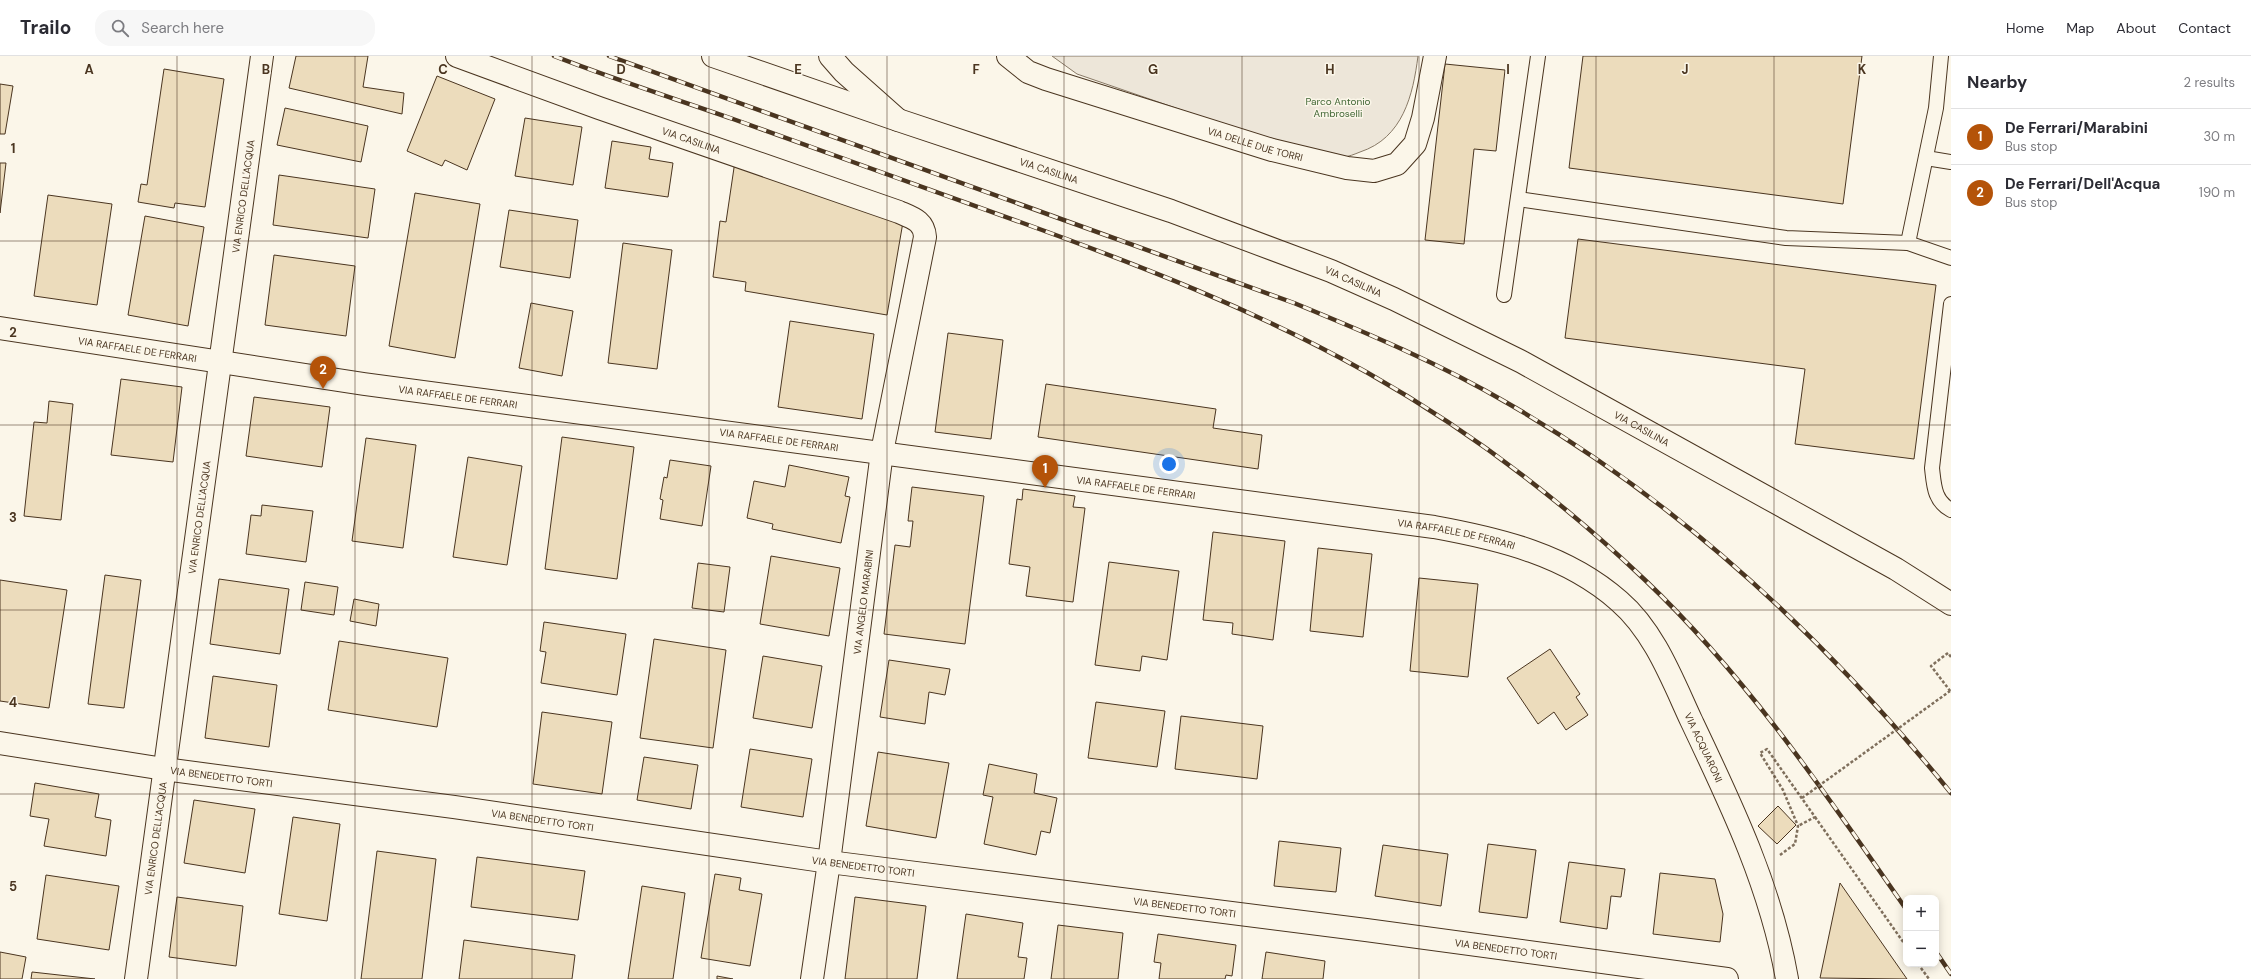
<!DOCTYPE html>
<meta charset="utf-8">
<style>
body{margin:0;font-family:"DM Sans",sans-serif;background:#f7f7f7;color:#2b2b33}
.controls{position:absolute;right:12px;bottom:12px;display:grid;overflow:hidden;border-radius:8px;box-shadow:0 2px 10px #0003}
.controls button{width:36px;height:36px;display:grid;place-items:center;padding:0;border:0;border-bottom:1px solid #e1e1e2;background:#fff;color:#2b2b33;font:20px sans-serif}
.you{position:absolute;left:1169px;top:408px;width:14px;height:14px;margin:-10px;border:3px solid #fff;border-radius:50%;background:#1a73e8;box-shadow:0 0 0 6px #1a73e833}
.badge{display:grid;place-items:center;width:26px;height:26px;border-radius:50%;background:#b45309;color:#fff;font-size:13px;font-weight:700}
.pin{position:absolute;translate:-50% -33px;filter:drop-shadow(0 1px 2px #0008)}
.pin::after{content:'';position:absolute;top:21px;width:14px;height:12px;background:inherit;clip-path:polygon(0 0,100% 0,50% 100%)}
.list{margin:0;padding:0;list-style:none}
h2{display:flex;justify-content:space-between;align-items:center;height:52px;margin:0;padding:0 16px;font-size:17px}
h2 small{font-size:13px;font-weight:400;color:#7c7c81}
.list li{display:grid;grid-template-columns:26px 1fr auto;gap:12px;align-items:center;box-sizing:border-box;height:56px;padding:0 16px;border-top:1px solid #e1e1e2}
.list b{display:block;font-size:15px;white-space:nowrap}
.list p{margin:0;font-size:13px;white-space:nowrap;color:#7c7c81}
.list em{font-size:13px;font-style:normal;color:#7c7c81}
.icon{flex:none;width:22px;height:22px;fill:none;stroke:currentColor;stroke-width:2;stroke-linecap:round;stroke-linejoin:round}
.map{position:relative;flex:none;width:1951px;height:923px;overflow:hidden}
header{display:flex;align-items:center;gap:24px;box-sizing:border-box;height:56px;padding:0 20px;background:#fff;border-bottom:1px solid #e1e1e2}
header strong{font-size:19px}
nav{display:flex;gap:22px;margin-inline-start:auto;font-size:14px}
.search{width:280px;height:36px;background:#f7f7f7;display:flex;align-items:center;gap:10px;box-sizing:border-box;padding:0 14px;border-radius:16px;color:#7c7c81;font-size:15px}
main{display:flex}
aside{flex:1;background:#fff}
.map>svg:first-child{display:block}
</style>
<header>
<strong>Trailo</strong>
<div class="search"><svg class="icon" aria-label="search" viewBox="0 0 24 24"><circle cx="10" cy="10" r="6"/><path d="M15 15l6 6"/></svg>Search here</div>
<nav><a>Home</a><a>Map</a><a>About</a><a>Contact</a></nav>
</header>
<main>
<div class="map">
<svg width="1951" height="923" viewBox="0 0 1951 923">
<rect width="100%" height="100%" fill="#fbf6e9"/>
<path fill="#ede6d9" stroke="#887966" d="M1052,0h366c-5,39 -15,82 -58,96 -5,2 -12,5 -17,5 -10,1 -21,-2 -31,-2l-235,-81z"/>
<g fill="#ecdcbc" stroke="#4a3520">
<path d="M296,0h72l-5,31 41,6 -2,21 -113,-26z"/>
<path d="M1583,0h279l-19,148 -274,-36z"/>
<path d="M1445,8l60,6 -9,81 -22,-2 -10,95 -39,-4z"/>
<path d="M164,13l60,10 -19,128 -30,-4 -1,5 -36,-6 3,-18 6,1z"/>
<path d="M437,20l58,23 -28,71 -22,-10 -3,6 -35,-15z"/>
<path d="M0,28l13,2 -8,48h-5z"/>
<path d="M285,52l83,18 -7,36 -84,-17z"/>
<path d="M525,62l57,9 -9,58 -58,-9z"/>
<path d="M612,85l39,6 -2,12 24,4 -5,34 -63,-9z"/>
<path d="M735,105l168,61 -16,93 -142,-24 1,-9 -33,-5 7,-56 6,1z"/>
<path d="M0,107h6l-6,50z"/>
<path d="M279,119l96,14 -7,49 -95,-13z"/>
<path d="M415,137l65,11 -25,154 -66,-12z"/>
<path d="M48,139l64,9 -15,101 -63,-9z"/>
<path d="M509,154l69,10 -8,58 -70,-11z"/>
<path d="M145,160l59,11 -16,99 -60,-11z"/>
<path d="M1578,183l358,46 -22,174 -119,-15 10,-75 -240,-31z"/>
<path d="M623,187l49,7 -15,119 -49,-6z"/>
<path d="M274,199l81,11 -9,70 -81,-11z"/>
<path d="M531,247l42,8 -11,65 -43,-8z"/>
<path d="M790,265l84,13 -12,85 -84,-12z"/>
<path d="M948,277l55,7 -12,99 -56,-7z"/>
<path d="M121,323l61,8 -9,75 -62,-7z"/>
<path d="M1046,328l170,25 -3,19 49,7 -4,34 -220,-32z"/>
<path d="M254,341l76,10 -8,60 -76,-11z"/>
<path d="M49,345l24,3 -12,116 -37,-4 10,-94 13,1z"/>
<path d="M562,381l72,10 -17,132 -72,-10z"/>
<path d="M366,382l50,7 -13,103 -51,-7z"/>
<path d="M468,401l54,9 -15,99 -54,-8z"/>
<path d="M670,404l41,6 -9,60 -42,-7 3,-19 -3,-1 4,-22 3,1z"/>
<path d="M789,409l60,12 -4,19 5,1 -9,46 -69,-14 1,-5 -26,-6 7,-37 31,6z"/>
<path d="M912,431l72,9 -19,148 -81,-10 11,-89 15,2 3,-26h-5z"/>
<path d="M1023,433l52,7 -2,11 12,1 -12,94 -47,-6 4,-29 -21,-3 8,-65 5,1z"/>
<path d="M262,449l51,6 -7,51 -60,-8 5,-39 10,1z"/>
<path d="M1213,476l72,9 -12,99 -41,-6 1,-11 -30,-3z"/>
<path d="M1318,492l54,6 -9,83 -53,-6z"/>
<path d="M771,500l69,12 -11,68 -69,-12z"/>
<path d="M1109,506l70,9 -12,89 -25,-4 -2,15 -45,-6z"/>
<path d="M698,507l32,4 -6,45 -32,-4z"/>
<path d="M105,519l36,5 -17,128 -36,-4z"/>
<path d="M1419,522l59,6 -10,93 -58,-6z"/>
<path d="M219,523l70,10 -9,65 -70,-10z"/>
<path d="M0,524l67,10 -18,118 -49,-7z"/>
<path d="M305,526l33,5 -4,28 -33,-5z"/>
<path d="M354,543l25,5 -3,22 -26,-5z"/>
<path d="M544,566l82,12 -9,61 -76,-12 5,-31 -6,-1z"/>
<path d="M654,583l72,11 -13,98 -73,-10z"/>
<path d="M339,585l109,17 -11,69 -109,-17z"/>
<path d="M1550,593l30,45 -4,3 12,18 -22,15 -12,-18 -16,12 -31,-46z"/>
<path d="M763,600l59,10 -10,62 -59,-10z"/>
<path d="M889,604l61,9 -5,26 -16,-3 -4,32 -45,-7z"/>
<path d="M213,620l64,9 -8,62 -64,-9z"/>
<path d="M1096,646l69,9 -8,56 -69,-9z"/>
<path d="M542,656l70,10 -10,72 -69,-10z"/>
<path d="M1181,660l82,10 -6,53 -82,-10z"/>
<path d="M750,693l62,10 -9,58 -62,-10z"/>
<path d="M878,696l71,11 -13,75 -70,-12z"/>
<path d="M644,701l54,8 -7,44 -54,-9z"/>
<path d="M989,708l48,10 -3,19 23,5 -7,35 -9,-2 -5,24 -52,-11 9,-47 -10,-2z"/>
<path d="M35,727l64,11 -4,23 16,3 -5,36 -62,-10 5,-27 -19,-3z"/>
<path d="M194,744l61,9 -10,64 -61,-10z"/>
<path d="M1778,750l18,19 -19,19 -19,-18z"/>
<path d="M293,761l47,7 -13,97 -48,-7z"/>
<path d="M1279,785l62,7 -5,44 -62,-6z"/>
<path d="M1488,788l48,6 -9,68 -48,-6z"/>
<path d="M1383,789l65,9 -7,52 -66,-10z"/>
<path d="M377,795l59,8 -14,120h-61z"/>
<path d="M477,801l108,14 -7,49 -107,-13z"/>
<path d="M1569,806l56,7 -4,28 -10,-1 -4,33 -47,-7z"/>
<path d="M1660,817l55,6 8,35 -3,28 -67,-8z"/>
<path d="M715,818l26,4 -2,12 23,4 -12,72 -49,-8z"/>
<path d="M46,819l73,11 -10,64 -72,-11z"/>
<path d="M1840,827l67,96 -87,-1z"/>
<path d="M642,830l43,7 -12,86h-45z"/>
<path d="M177,841l66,9 -7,60 -67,-9z"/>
<path d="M855,841l71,9 -9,73h-72z"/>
<path d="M966,858l57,9 -5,34 9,1 -3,21h-67z"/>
<path d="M1058,869l65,8 -5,46h-67z"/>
<path d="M1158,878l78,11 -4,31 -6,-1 -1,4h-66l2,-16 -7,-1z"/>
<path d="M464,884l111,15 -3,24h-113z"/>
<path d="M0,896l26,5 -4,22h-22z"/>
<path d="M1266,896l59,9 -2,18h-61z"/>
<path d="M32,916l63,7h-64z"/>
<path d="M717,920l16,3h-16z"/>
</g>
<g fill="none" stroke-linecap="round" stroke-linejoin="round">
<defs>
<g id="lane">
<path d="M1926,102l25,4"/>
<path d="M1518,143l268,39 122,5 43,15"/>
<path d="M1908,187l28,-135 5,-52"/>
<path d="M1504,239l34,-239"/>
<path d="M1951,248l-19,164c2,17 2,33 19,42"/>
</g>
<g id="street">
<path id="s1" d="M457,0l142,52 300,104c14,6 25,9 26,25l-43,215 -53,410 -17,117"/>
<path d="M830,0l14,16 54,48"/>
<path id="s2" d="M1008,0l20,16 18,7 226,71 75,18 27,3 23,-7 18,-20 8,-26 12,-62"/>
<path id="s3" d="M0,272l364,56 1070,143c66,12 133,28 185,74 35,30 53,78 72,119 40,84 80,167 96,259"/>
<path id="s4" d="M0,687l164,26 290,38 375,55 537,68 361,49"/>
<path id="s5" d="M136,923l126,-923"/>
</g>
<g id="primary">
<path id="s6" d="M713,0l185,64 273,91 160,60 63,28 128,63 374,207 55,35"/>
</g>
</defs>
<use href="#lane" stroke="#4a3520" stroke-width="16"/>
<use href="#street" stroke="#4a3520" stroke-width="24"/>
<use href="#primary" stroke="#4a3520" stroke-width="24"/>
<g stroke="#7f6f5c" stroke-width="2.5" stroke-dasharray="3 2" stroke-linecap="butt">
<path d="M1951,601l-3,-4 -17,13 20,26"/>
<path d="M1815,761l91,129"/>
<path d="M1780,799l15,-11 3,-18 -15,-36 -23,-37 7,-4 48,68 -17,9"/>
<path d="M1918,908l11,15"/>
</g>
<use href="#lane" stroke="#fbf6e9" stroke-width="14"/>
<use href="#street" stroke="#fbf6e9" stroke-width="22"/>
<use href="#primary" stroke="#fbf6e9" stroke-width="22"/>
<defs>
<g id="rail">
<path d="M554,0c59,23 119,42 179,63 96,34 191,69 287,103 119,43 238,89 348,151 101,57 193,127 277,207 102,97 181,214 261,329"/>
<path d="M609,0l685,247c73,30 147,61 215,101 172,99 317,235 442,389"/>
<path d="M1936,896l15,22"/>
</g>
</defs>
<use href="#rail" stroke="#4a3520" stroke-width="4.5"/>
<use href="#rail" stroke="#fbf6e9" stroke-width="3" stroke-dasharray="9" stroke-linecap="butt"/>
<path stroke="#7f6f5c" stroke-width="2.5" stroke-dasharray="3 2" stroke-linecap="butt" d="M1802,742l148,-107"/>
</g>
<path fill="none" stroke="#4a3520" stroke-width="1" stroke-opacity="0.55" d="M177,0v923M355,0v923M532,0v923M709,0v923M887,0v923M1064,0v923M1242,0v923M1419,0v923M1596,0v923M1774,0v923M0,185h1951M0,369h1951M0,554h1951M0,738h1951"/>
<g text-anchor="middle" stroke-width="3" stroke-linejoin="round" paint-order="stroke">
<g font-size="10" fill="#436837" stroke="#fbf6e9">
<text x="1338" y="49">Parco Antonio<tspan x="1338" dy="12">Ambroselli</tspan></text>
</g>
<g font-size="10" fill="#4a3520" stroke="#fbf6e9">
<text dy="4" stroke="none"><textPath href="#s1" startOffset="249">VIA CASILINA</textPath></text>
<text dy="4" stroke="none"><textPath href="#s2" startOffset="264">VIA DELLE DUE TORRI</textPath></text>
<text dy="4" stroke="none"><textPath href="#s6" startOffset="355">VIA CASILINA</textPath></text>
<text dy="4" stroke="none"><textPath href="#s5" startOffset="790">VIA ENRICO DELL'ACQUA</textPath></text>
<text dy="4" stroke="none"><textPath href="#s6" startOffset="679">VIA CASILINA</textPath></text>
<text dy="4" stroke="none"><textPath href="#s3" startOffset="139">VIA RAFFAELE DE FERRARI</textPath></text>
<text dy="4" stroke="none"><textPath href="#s3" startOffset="463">VIA RAFFAELE DE FERRARI</textPath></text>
<text dy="4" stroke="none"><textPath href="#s6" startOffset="1003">VIA CASILINA</textPath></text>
<text dy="4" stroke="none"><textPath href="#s3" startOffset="787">VIA RAFFAELE DE FERRARI</textPath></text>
<text dy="4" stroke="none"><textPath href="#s3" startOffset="1147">VIA RAFFAELE DE FERRARI</textPath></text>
<text dy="4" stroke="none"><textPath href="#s5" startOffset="466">VIA ENRICO DELL'ACQUA</textPath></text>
<text dy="4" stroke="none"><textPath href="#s3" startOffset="1471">VIA RAFFAELE DE FERRARI</textPath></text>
<text transform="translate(863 546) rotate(-83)" y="4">VIA ANGELO MARABINI</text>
<text dy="4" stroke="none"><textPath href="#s3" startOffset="1820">VIA ACQUARONI</textPath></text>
<text dy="4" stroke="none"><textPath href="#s4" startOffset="224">VIA BENEDETTO TORTI</textPath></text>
<text dy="4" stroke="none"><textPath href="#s4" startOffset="548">VIA BENEDETTO TORTI</textPath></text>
<text dy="4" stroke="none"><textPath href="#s5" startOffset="142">VIA ENRICO DELL'ACQUA</textPath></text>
<text dy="4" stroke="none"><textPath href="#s4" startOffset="872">VIA BENEDETTO TORTI</textPath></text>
<text dy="4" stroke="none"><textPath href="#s4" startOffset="1196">VIA BENEDETTO TORTI</textPath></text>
<text dy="4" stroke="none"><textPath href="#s4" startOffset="1520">VIA BENEDETTO TORTI</textPath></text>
</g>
</g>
<g font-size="13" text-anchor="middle" font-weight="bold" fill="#4a3520" stroke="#fbf6e9" stroke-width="3" stroke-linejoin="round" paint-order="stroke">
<text x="89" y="18">A</text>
<text x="266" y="18">B</text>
<text x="443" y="18">C</text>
<text x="621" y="18">D</text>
<text x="798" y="18">E</text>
<text x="976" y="18">F</text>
<text x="1153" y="18">G</text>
<text x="1330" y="18">H</text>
<text x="1508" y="18">I</text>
<text x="1685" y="18">J</text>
<text x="1862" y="18">K</text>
<text x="13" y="97">1</text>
<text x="13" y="281">2</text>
<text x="13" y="466">3</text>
<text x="13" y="651">4</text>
<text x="13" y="835">5</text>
</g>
</svg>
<div class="controls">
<button>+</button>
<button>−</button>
</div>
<div class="you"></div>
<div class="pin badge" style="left:1045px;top:432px">1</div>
<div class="pin badge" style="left:323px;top:333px">2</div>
</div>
<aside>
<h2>Nearby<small>2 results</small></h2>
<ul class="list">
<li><span class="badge">1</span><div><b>De Ferrari/Marabini</b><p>Bus stop</p></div><em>30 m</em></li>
<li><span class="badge">2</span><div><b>De Ferrari/Dell'Acqua</b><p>Bus stop</p></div><em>190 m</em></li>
</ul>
</aside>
</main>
